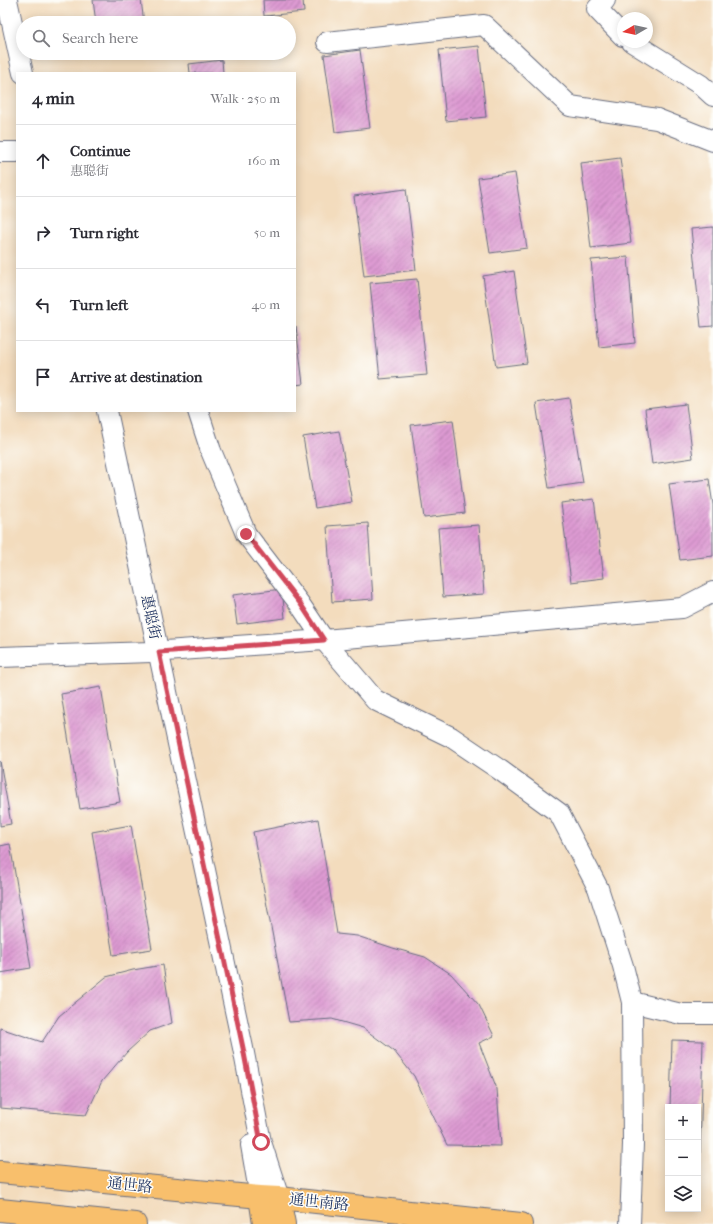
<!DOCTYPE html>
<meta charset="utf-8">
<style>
body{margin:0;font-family:"IM FELL French Canon","Noto Serif SC",serif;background:#f7f7f7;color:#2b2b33}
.controls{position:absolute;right:12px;bottom:12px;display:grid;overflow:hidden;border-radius:0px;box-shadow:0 2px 10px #0003}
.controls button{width:36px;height:36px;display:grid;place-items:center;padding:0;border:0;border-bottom:1px solid #e1e1e2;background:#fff;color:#2b2b33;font:20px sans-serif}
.compass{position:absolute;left:617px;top:12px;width:36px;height:36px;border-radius:50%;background:#fff;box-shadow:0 2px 10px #0003;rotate:261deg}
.stop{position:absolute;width:12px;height:12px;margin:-9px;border:3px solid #d1495b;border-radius:50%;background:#fff}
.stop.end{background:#d1495b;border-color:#fff;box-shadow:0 1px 4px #0008}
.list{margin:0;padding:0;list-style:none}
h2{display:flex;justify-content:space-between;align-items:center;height:52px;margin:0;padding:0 16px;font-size:17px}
h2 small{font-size:13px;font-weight:400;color:#7c7c81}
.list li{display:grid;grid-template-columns:26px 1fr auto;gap:12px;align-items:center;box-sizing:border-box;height:72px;padding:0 16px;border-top:1px solid #e1e1e2}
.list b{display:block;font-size:15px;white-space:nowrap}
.list p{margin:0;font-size:13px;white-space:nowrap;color:#7c7c81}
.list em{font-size:13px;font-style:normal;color:#7c7c81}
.icon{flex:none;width:22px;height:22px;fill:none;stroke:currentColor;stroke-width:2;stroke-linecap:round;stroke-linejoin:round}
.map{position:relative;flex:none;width:713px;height:1224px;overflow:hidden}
.search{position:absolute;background:#fff;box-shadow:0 2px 10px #0003;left:16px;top:16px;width:280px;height:44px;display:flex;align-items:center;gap:10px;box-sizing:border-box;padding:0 14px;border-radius:22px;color:#7c7c81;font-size:15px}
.panel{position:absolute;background:#fff;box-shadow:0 2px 10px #0003;left:16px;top:72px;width:280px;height:340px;border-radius:0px}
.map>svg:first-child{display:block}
</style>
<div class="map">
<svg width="713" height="1224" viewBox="0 0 713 1224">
<defs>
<pattern id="building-hatch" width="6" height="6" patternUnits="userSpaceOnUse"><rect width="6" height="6" fill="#dd9ad2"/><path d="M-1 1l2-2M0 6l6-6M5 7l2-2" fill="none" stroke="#b27eae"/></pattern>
</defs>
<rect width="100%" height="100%" fill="#fdfcf7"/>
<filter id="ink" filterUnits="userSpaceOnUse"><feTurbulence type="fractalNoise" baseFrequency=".025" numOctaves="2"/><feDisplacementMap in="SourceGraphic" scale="8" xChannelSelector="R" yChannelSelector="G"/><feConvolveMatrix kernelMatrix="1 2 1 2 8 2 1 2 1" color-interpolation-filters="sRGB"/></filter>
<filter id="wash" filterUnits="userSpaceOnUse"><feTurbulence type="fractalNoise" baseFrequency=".012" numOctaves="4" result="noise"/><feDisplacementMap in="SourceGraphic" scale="16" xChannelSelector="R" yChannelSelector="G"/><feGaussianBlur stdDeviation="0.9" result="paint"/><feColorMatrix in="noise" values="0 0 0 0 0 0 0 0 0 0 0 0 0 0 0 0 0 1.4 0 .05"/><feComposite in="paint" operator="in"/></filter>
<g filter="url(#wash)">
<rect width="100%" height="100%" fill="#f3dcbd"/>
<g id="blocks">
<g fill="url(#building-hatch)">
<path d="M93,0h48l3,23h-48z"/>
<path d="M263,0h40l1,12 -40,4z"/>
<path d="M479,46l7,71 -40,4 -7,-71z"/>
<path d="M360,50l10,78 -35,4 -11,-77z"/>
<path d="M222,60l1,13h-33l-1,-9z"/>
<path d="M620,158l11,85 -40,5 -10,-85z"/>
<path d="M515,173l12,75 -37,5 -12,-75z"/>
<path d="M406,189l10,81 -52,6 -10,-80z"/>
<path d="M713,227v99l-12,1 -10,-98z"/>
<path d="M628,257l7,86 -36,4 -8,-87z"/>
<path d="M514,271l13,92 -31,4 -13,-91z"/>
<path d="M417,279l10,96 -47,4 -10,-96z"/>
<path d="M296,326l7,58 -8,1v-58z"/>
<path d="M569,398l14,85 -34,5 -13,-85z"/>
<path d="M686,404l7,54 -41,6 -7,-55z"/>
<path d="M453,420l12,93 -41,5 -13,-93z"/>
<path d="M339,431l13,71 -37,6 -12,-71z"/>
<path d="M709,479l4,26v51l-33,4 -11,-76z"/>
<path d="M594,499l10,79 -33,4 -10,-79z"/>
<path d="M368,523l5,76 -41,3 -5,-76z"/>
<path d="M479,525l5,69 -41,3 -5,-69z"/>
<path d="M282,589l3,29 -48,6 -4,-29z"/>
<path d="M101,687l19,115 -40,7 -19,-115z"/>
<path d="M0,761l11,63 -11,2z"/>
<path d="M318,819l19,115 20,2 36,12 32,9 26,17 28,31 15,31 -15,7 18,46 4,57 -54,-1 -33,-69 -20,-25 -31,-23 -31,-9 -43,3 -36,-190z"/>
<path d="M131,825l21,124 -39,6 -21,-123z"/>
<path d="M10,844l21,124 -31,5v-127z"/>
<path d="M163,965l9,58 -22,8 -23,21 -25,29 -16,34 -86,-7v-80l42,14 17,-26 47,-39 27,-7z"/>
<path d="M672,1040l31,1 -3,114h-2v-48h-28z"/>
</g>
</g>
</g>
<g filter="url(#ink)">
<use href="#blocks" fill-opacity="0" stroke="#676c7f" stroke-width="1"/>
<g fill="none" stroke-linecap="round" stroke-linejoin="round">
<defs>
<g id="minor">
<path d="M7,0l16,73"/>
<path d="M605,0l-8,9 26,27"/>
<path d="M327,42l157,-17 86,81 87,13 56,22"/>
<path d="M632,42l69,43 12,11"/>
<path d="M0,152h17"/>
<path d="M107,411l136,637 18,94 18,56"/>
<path d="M198,411l13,40 35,83 53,69 25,37 51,60 76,37 49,33 59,43 39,75 25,78 9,36 1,142 -3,80"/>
<path d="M0,657l151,-5 173,-12 358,-32 31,-16"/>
<path d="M632,1002l49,12h32"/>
<path d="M251,1145l9,52"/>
</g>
<g id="major">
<path d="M0,1172l260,25 19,1 242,26"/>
<path d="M260,1197l4,27"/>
<path d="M279,1198l5,26"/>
<path d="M0,1210l135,14"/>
</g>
</defs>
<use href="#minor" stroke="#676c7f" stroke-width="22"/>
<use href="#major" stroke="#676c7f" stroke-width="24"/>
<use href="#minor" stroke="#fff" stroke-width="20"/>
<use href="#major" stroke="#f8bf6c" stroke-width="22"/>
</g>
</g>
<g fill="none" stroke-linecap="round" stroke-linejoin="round" filter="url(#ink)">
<path stroke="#d1495b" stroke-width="5" d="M246,534l54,69 24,37 -165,12 84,396 18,94"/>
</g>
<g text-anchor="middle" stroke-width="3" stroke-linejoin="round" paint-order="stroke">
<g font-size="15" fill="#1b2f5e" stroke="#fdfcf7">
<text transform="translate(151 617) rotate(78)" y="5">惠聪街</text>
<text transform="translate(130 1185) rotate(6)" y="5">通世路</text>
<text transform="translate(319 1202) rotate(6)" y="5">通世南路</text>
</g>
</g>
</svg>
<div class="controls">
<button>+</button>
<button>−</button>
<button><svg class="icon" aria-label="layers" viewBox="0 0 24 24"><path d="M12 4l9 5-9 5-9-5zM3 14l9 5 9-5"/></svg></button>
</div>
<svg class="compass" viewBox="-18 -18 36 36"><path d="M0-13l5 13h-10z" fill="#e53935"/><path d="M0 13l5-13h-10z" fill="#7c7c81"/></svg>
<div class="stop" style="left:261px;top:1142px"></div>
<div class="stop end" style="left:246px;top:534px"></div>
<div class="search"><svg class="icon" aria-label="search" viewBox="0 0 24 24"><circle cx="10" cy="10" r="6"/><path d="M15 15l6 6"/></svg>Search here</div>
<section class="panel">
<h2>4 min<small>Walk · 250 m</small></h2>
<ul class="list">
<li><svg class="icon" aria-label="ahead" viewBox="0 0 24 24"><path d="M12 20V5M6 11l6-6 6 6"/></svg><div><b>Continue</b><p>惠聪街</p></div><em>160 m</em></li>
<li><svg class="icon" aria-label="right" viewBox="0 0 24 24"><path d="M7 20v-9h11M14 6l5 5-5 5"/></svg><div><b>Turn right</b></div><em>50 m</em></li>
<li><svg class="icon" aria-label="left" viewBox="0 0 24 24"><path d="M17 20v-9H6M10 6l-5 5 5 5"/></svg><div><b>Turn left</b></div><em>40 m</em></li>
<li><svg class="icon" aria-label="arrive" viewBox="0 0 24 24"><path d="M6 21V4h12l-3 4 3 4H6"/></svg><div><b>Arrive at destination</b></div></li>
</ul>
</section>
</div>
